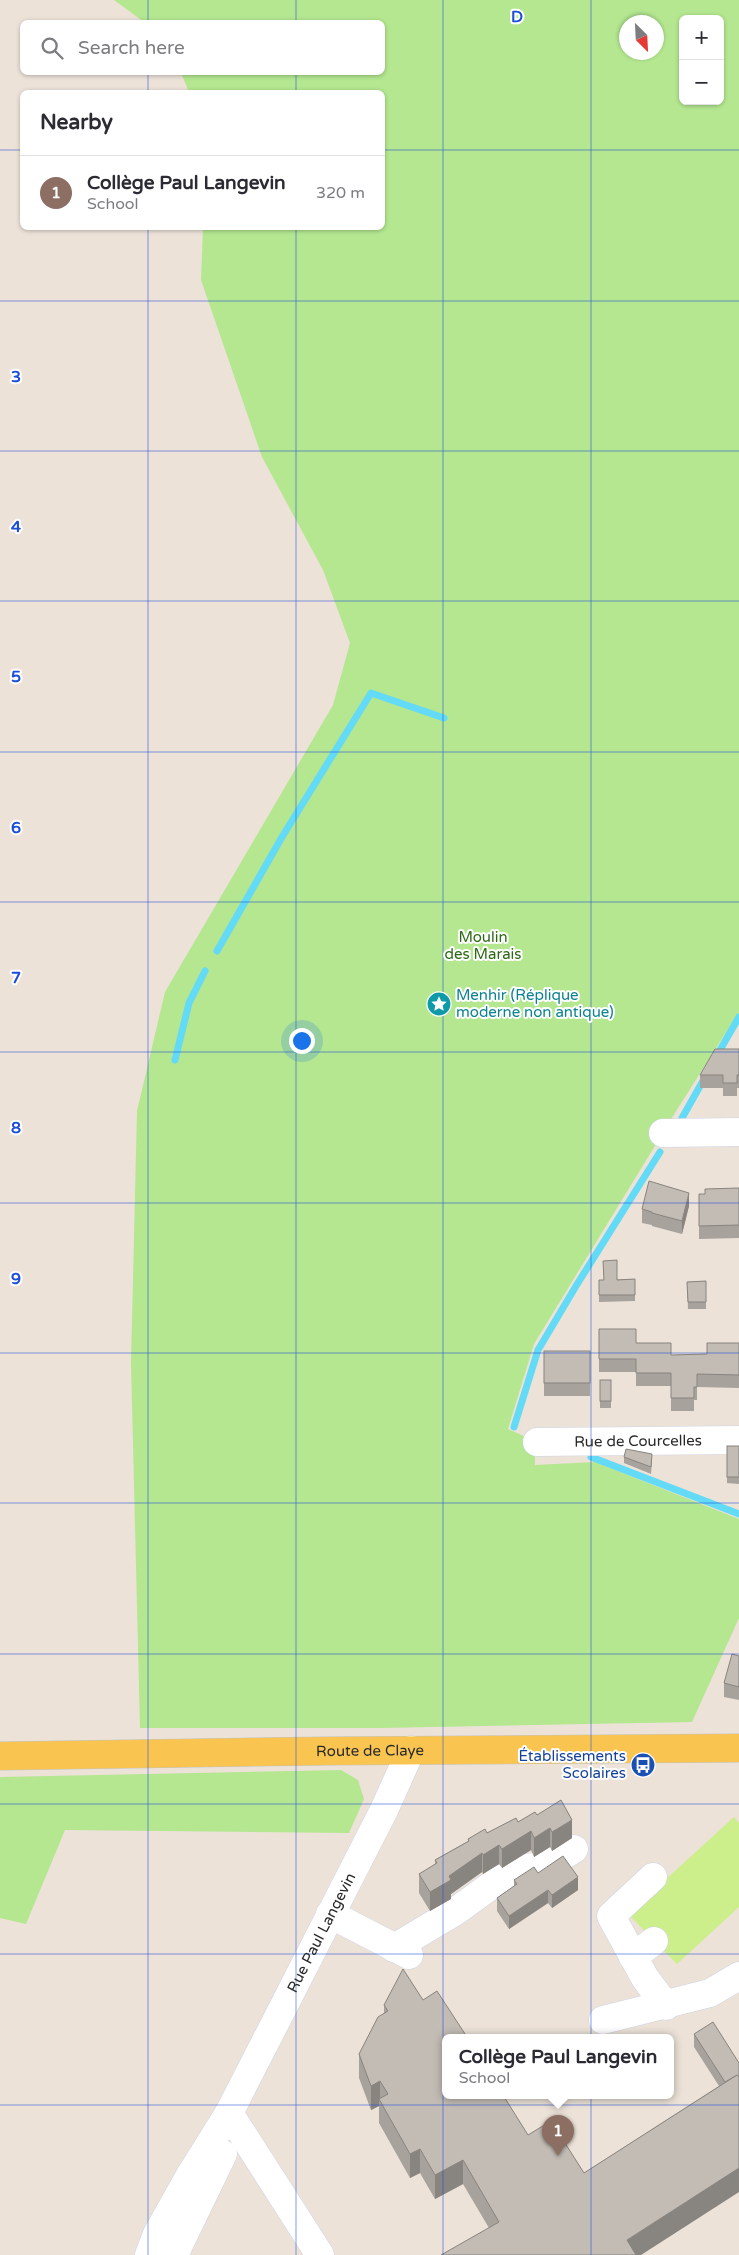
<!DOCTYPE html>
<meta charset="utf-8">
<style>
body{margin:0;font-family:"Varela Round",sans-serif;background:#f2f2f3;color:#2b2b33}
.controls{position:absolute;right:15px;top:15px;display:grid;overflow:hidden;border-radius:8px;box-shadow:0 1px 4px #0004}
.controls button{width:45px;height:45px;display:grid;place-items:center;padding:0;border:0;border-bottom:1px solid #e1e1e2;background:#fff;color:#2b2b33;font:25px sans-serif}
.compass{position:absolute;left:619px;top:15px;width:45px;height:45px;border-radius:50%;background:#fff;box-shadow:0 1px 4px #0004;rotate:156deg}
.you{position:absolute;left:301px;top:1040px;width:18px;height:18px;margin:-12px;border:4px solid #fff;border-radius:50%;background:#1a73e8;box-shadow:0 0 0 8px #1a73e833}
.badge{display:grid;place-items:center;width:32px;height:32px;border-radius:50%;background:#3267ff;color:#fff;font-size:16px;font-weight:700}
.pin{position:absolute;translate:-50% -41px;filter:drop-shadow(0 1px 2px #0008)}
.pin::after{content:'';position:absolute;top:26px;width:18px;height:15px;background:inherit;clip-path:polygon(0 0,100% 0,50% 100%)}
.popup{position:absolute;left:442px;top:2034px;width:232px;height:65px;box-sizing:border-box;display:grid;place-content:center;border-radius:8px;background:#fff;filter:drop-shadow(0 1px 4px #0005);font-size:16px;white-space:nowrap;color:#7c7c81}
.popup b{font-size:19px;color:#2b2b33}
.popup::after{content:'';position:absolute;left:50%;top:100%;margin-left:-10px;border:10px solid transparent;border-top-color:#fff}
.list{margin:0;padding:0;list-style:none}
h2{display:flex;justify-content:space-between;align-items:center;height:65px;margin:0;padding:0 20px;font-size:21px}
h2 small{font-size:16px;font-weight:400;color:#7c7c81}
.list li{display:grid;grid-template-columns:32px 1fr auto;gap:15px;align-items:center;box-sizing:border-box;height:75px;padding:0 20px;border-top:1px solid #e1e1e2}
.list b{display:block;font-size:19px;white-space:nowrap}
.list p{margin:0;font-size:16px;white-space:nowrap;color:#7c7c81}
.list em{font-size:16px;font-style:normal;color:#7c7c81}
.icon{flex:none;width:28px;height:28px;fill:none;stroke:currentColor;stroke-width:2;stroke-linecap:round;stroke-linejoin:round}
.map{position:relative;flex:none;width:739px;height:2255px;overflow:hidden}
.search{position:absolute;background:#fff;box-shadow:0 1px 4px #0004;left:20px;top:20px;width:365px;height:55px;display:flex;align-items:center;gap:12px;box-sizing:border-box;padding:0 18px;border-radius:8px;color:#7c7c81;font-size:19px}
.panel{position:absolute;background:#fff;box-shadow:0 1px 4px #0004;left:20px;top:90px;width:365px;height:140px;border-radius:8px}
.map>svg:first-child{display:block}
</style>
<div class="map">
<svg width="739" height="2255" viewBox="0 0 739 2255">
<rect width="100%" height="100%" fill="#ece2d8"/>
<g fill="#b4e790" fill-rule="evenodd">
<path d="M114,0h625v1012l-61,96 -144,236 -26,85 27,12v24l60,-3 144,57v99l-47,104 -311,6h-241l-9,-365 6,-252 28,-119 168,-287 17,-62 -27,-73 -61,-113 -61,-177 2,-52h179v-136h-193l-8,-19 201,-1v-50h-238zM683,19h37v82h-37zM626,22h30v30h-30z"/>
<path d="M341,1770l17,10 6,19 -15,34 -284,-3 -39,94 -26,-6v-141z"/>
</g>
<path fill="#ccef8b" d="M734,1817l5,6v84l-62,57 -49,-50z"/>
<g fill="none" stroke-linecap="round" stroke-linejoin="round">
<g stroke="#63daf6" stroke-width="7">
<path d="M217,951l65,-114 89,-144 73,25"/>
<path d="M716,1057l23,-40"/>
<path d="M175,1060l14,-57 16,-32"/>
<path d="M682,1118l22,-39"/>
<path d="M514,1427l24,-77 38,-64 84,-134"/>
<path d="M591,1457l148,57"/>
</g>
<defs>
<g id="minor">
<path d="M663,1133l76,-1"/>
<path id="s1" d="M537,1442l202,-2"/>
<path d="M653,1877l-42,39 34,62 21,28"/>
<path d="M330,1914l79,41"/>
<path d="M394,1948l62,-37 40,-29 28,-14 22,-2 28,-17"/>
<path d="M633,1957l21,-16"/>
<path d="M603,2020l107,-27 29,-17"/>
<path d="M229,2113l91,142"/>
<path id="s2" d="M149,2255l8,-21 32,-57 40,-64 155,-303 27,-60"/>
<path d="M174,2255l49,-101"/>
</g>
<g id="major">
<path id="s3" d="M0,1756l326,-5 413,-3"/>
</g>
</defs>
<use href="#minor" stroke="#ced3e3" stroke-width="29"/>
<use href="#major" stroke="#c3c3c3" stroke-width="29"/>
<use href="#minor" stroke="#fff" stroke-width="28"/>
<use href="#major" stroke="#f9c550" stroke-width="28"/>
</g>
<g fill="#a8a29c">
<path d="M739,1049v39h-2v8h-14v-8h-23v-13z"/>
<path d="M739,1188v50l-40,1v-45h6z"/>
<path d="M689,1206l-7,28 -30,-8v-1l-10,-2v-14z"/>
<path d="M635,1279v22l-36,1v-22z"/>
<path d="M706,1281v28h-18l-1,-27z"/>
<path d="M599,1329l37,14 35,12 36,-1 32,-11v45l-42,-1v13h-3v11h-23v-25h-35v-14h-37z"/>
<rect x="544" y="1351" width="46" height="45"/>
<rect x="600" y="1380" width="11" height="28"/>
<path d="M727,1446h12v38l-12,-1z"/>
<path d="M624,1457l28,4 -1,13 -27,-11z"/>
<path d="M739,1656v44l-15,-3v-14z"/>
<path d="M537,1815l35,23 -20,13 -2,-4 -16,10 -3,-7 -29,18 -3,-4 -16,10 -1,-2 -31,22v5l-21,12 -11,-18v-19l16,-9v-5l33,-19v-2z"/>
<path d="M538,1873l40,17 -26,18 -4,-5 -39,26 -12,-18v-13l17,-12v-6z"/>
<path d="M423,2000l105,135 56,38 135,-87 -25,-39v-13l45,29v129l-250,36 -26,-44 -28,15 -15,-26 -10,5 -31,-55v-17l-8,4 -12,-32v-24l25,-41v-8z"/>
</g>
<g fill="#88847f">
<path d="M689,1193v13l-7,28v-13z"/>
<path d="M572,1820v18l-20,13v-19z"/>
<path d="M550,1828v19l-16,10v-19z"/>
<path d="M531,1831v19l-29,18v-19z"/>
<path d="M499,1845v19l-16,10v-19z"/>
<path d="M482,1853v19l-31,22v5l-21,12v-19l19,-16z"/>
<path d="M578,1877v13l-26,18v-13z"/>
<path d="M548,1890v13l-39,26v-13z"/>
<path d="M380,2081v21l-1,-3v7l-8,4v-24z"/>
<path d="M420,2149v24l-10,5v-24z"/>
<path d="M463,2160v24l-28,15v-24z"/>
<path d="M739,2168v24l-98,63h-14v-15z"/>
</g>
<g fill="#c3bcb5" stroke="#88847f">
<path d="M715,1049h24v26h-2v8h-14v-8h-23z"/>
<path d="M649,1181l40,12 -7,28 -30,-8v-1l-10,-3z"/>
<path d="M739,1188v37l-40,1v-32h6v-5z"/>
<path d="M617,1260v20l18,-1v16h-36v-15h5l-1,-19z"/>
<path d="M706,1281v21h-18l-1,-20z"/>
<path d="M599,1329h37v14h35v12l36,-1v-11h32v32l-42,-1v13h-3v11h-23v-25h-35v-14h-37z"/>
<rect x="544" y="1351" width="46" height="32"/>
<rect x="600" y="1380" width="11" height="21"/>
<rect x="727" y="1446" width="12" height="31"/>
<path d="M626,1449l26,5 -1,13 -27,-10z"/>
<path d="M732,1654l7,2v31l-15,-4z"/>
<path d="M561,1800l11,20 -20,12 -2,-4 -16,10 -3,-7 -29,18 -3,-4 -16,10 -1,-2 -33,23 2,4 -21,12 -11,-18 18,-11 -2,-3 34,-19 -1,-2 17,-10 2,4 29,-15 2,4 17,-10 2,3z"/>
<path d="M563,1856l15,21 -26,18 -4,-5 -39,26 -12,-18 20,-14 -3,-4 20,-13 4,6z"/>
<path d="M403,1969l20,31 14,-9 30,46h-21v58h57l25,40 23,-14 33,52 153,-98 2,2v91l-112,72 9,15h-195l58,-33 -36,-62 -28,15 -15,-26 -10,5 -31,-55 9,-5 -8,-13 -9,5 -12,-32 19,-37 10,-6 -4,-6z"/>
<path d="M713,2022l26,41v14l-2,-2 -12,7 -31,-48z"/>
</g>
<path fill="none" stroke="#1d4ed8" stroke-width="1" stroke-opacity="0.55" d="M148,0v22M296,0v22M443,0v2255M591,0v2255M148,72v20M296,72v20M0,150h22M382,150h357M148,228v2027M296,228v2027M0,301h739M0,451h739M0,601h739M0,752h739M0,902h739M0,1052h739M0,1203h739M0,1353h739M0,1503h739M0,1654h739M0,1804h739M0,1954h739M0,2105h739"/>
<defs>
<symbol id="sight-disc" viewBox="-11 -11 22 22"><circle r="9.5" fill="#0f9aa8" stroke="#fff"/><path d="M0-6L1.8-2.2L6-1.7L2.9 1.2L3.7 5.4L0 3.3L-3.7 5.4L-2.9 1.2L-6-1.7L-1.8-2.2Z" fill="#fff"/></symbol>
<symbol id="bus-disc" viewBox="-11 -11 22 22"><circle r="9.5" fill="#1a4fb4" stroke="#fff"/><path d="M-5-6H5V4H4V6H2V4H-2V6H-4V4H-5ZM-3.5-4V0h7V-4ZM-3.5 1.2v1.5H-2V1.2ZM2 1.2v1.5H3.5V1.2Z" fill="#fff"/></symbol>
</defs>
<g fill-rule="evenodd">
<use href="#sight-disc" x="425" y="990" width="28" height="28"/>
<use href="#bus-disc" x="629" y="1751" width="28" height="28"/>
</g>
<g text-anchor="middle" stroke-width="4" stroke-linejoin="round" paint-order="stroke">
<g font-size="15" fill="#2c6914" stroke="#fff">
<text x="483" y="942">Moulin<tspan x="483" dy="17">des Marais</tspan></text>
</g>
<g font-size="15" fill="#0d838f" stroke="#fff" text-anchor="start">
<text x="456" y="1000">Menhir (Réplique<tspan x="456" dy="17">moderne non antique)</tspan></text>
</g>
<g font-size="15" fill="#282828" stroke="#fff">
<text dy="5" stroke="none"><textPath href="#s1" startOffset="101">Rue de Courcelles</textPath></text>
<text dy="5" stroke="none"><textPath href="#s3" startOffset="370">Route de Claye</textPath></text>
<text dy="5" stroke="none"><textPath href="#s2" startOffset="366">Rue Paul Langevin</textPath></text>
</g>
<g font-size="15" fill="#164399" stroke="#fff" text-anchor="end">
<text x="626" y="1761">Établissements<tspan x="626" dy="17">Scolaires</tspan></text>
</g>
</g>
<g font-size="16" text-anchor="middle" font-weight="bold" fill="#1d4ed8" stroke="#fff" stroke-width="4" stroke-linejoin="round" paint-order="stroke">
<text x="517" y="22">D</text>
<text x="16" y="382">3</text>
<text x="16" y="532">4</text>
<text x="16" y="682">5</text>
<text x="16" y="833">6</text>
<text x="16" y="983">7</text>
<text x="16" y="1133">8</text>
<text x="16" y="1284">9</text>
</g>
</svg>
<div class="controls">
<button>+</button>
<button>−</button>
</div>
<svg class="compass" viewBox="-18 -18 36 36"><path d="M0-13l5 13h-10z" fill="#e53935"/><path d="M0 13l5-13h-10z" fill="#7c7c81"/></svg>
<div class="you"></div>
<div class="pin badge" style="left:558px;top:2156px;background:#8d6e63">1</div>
<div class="popup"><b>Collège Paul Langevin</b>School</div>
<div class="search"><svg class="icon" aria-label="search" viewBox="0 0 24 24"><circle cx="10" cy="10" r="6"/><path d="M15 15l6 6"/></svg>Search here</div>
<section class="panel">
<h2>Nearby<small></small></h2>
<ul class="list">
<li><span class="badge" style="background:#8d6e63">1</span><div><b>Collège Paul Langevin</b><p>School</p></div><em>320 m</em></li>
</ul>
</section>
</div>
